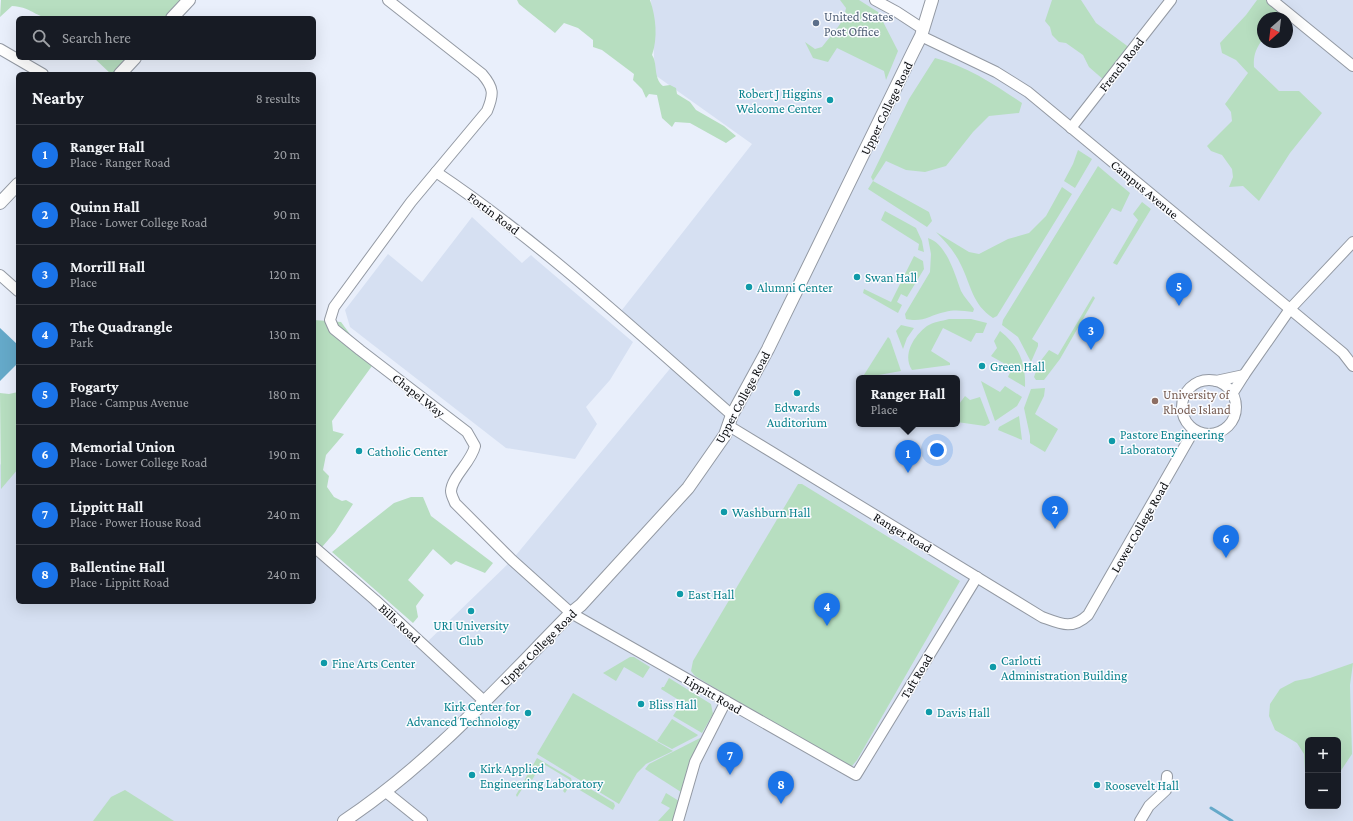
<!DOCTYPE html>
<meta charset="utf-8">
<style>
body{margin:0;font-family:"Crimson Pro",serif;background:#242831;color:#f1f3f6}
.controls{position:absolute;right:12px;bottom:12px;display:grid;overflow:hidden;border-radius:6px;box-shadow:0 4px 16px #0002}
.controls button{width:36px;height:36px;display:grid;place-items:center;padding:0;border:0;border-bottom:1px solid #363941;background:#171b24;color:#f1f3f6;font:20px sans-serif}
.compass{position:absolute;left:1257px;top:12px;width:36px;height:36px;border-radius:50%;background:#171b24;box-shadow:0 4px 16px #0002;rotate:208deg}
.you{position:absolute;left:937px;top:450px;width:14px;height:14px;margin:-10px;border:3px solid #fff;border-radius:50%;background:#1a73e8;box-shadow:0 0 0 6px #1a73e833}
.badge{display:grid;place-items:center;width:26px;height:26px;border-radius:50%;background:#1a73e8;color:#fff;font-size:13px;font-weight:700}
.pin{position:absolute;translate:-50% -33px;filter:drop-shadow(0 1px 2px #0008)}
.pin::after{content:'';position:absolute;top:21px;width:14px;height:12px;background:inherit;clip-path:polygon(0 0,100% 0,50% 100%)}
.popup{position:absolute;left:856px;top:375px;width:104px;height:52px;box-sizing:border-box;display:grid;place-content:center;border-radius:6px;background:#171b24;filter:drop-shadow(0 1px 3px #0005);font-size:13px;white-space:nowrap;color:#9ea1a6}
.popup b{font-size:15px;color:#f1f3f6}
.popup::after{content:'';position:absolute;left:50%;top:100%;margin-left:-8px;border:8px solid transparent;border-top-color:#171b24}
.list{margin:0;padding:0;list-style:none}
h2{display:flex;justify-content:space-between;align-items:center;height:52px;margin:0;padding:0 16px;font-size:17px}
h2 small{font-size:13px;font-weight:400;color:#9ea1a6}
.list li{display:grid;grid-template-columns:26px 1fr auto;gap:12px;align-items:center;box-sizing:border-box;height:60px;padding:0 16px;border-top:1px solid #363941}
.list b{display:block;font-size:15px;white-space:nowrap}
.list p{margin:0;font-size:13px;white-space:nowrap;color:#9ea1a6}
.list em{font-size:13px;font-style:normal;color:#9ea1a6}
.icon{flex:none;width:22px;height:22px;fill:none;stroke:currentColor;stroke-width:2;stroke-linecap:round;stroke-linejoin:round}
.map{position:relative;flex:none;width:1353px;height:821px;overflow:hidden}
.search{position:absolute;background:#171b24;box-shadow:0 4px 16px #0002;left:16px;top:16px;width:300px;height:44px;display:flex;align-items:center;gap:10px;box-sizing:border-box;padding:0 14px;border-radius:6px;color:#9ea1a6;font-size:15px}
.panel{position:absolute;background:#171b24;box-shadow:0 4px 16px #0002;left:16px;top:72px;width:300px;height:532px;border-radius:6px}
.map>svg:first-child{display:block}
</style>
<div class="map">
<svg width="1353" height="821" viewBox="0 0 1353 821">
<rect width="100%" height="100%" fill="#e9effb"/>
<g fill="#d6e0f2" fill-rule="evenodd">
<path d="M651,0h224l48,29 9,-29h421v821h-1353v-356l18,-23v160h296v-55l110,98 88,-85 161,-195 -55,-50 134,-171 -97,-69zM1263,18h24v24h-24zM859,378h98v46h-98zM1308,740h30v66h-30z"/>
<path d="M472,217l50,46 9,-8 2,2 100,85 -23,38 -24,27 11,17 -22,35 -69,-11 -156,-121 -5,-17 43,-56 34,28z"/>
</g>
<g fill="#b7dec0">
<path d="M1,0h188l-16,18h-126c-15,-4 -17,-11 -35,-12l-12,11z"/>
<path d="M517,0h133c6,17 8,38 2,55 6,9 1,23 11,31l7,-1 6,3 1,6 13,8 6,8 28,16 12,10 -10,7 -36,-20 -15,-1 -3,5 -10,-9 -5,-23 -8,-1 -3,4 -4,-9 -9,-9 1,-6 -32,-24 -9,-3v-7l-15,-12 -14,-5 -9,10 -36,-29z"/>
<path d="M840,0h19l19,12 20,39 -12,29 -2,-9 -47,-23 -9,14 -15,-4 -8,-16 10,7 7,-2c9,-12 22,-23 24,-39z"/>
<path d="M1052,0h29l15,23 34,25 -25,33 -16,-14 -6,-12 -17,-12 -7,-1 -7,-7 -2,-8 -5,-6z"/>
<path d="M1257,0h20l8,7 -7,11h-15v21c-7,9 -10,17 -9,28l25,24h20l23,22 -32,40 -31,48 -16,-15 -14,1 4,-10 -1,-8 -10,-14 -11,-4 -4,-5 25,-25 -1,-9 -6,-8 23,-31 -12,-13 -14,-7 -2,-10 26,-28z"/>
<path d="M94,58h42l-15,16h-10z"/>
<path d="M935,58c32,8 60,27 87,45l-3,10 -30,3 -16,16 -27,34 -21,6 -19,-2 -20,-9 -13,20 56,31 3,9 -5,6 -59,-38 5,-8 -2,-4 38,-78z"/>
<path d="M1078,150l14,9 -17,29 -11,-7 9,-17z"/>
<path d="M1098,166l32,27 -9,19 -9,-4 -80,131 6,4v3l-7,16 -13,-25 -16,-12 1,-5z"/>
<path d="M1062,187l10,7 -75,122 -4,2c-21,-14 -22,-33 -32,-53 -6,-13 -15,-23 -25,-33l33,20 10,2 29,-15 21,-6 17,-17z"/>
<path d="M1142,202l9,7 -34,56 -4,-2 25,-43 -5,-6z"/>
<path d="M885,211l31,17 6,13 2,11 -6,-2 1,-6 -38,-24z"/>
<path d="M928,238c19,6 27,37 33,53 3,6 9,12 13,18l-1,3c-9,-1 -18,-3 -28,0 -15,3 -22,11 -39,7l-1,-5 25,-42 1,-18z"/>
<path d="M914,256l9,5 1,8 -17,28 -6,-3 -4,8 5,3 -4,8 -35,-20 1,-4 27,13z"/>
<path d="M1093,296l2,2 -35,61 -16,21h-8l-2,-3 5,-14 10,-13 9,5z"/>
<path d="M949,319h22l16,4 -4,10h-7l-5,9 -28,-14 -12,23 19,12v2l-38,5c-10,-16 2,-34 15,-44 6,-4 15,-5 22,-7z"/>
<path d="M314,320l27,2 14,19 22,18 -45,62 1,10 11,3 -18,21 -3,15 6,6 -2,11 7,10 8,4 4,-1 7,4 -18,28 -13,15 -8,-6z"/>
<path d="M901,325l13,3 -7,10 -4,11 -7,-18z"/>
<path d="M1000,331c19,15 26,32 25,56l-17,-10 4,-9 -21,-12 6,-8 -3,-7z"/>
<path d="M888,337l2,2 11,32 -39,7z"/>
<path d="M981,381l19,11 5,-6 17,11 -5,9 -22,15z"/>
<path d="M1045,388l-1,8 -9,18 23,15 -13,23 -15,-9v-7l-6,-28 7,-19z"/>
<path d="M18,392v77l-17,20 -1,-96 9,1z"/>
<path d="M965,396l5,4 10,-3 10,26 -5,3 -28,-4v-15z"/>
<path d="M1019,416l3,24 -24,-10 1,-3z"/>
<path d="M798,484h4l158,97 -103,179 -5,6h-6l-151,-90 -4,-5 2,-10z"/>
<path d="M411,497h12l8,19 62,47 -8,10 -29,-12 -5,4 -18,-16 -25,31 16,15 -8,11 2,11 -5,6 -81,-71 62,-49z"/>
<path d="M630,657h4l16,10 -7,11 -19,-11 -8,14 -13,-8z"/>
<path d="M1353,663l-3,22 2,69 -14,21v-35h-30v33l-3,-2 -1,-17 -7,-11 -22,-13 -6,-14 1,-12 10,-15 15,-8 15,-3z"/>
<path d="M669,678l42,26 2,10 -11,19 -29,-17 9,-14 -21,-13 1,-2h2z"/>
<path d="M573,693l100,58 -27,13 -9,9 -18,31 -82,-50z"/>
<path d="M672,719l26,16 -1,1 -25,13 -15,-8z"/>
<path d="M700,738h3l-22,54 -36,-23 4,-5z"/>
<path d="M537,758l34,20 1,4 -7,11 -2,-2 7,-11 -28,-17 -10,17 -3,-2 -12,19 -1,-2z"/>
<path d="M577,781l37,22 1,3 -2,4 -40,-24z"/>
<path d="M125,790l49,31h-81l18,-24z"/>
<path d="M666,793l13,8 -4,20h-17l12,-13 -9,-5z"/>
</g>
<path fill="#65a9c9" d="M0,328l18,17v18l-18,18z"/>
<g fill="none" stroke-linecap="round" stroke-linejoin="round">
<path stroke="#65a9c9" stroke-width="3" d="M1211,808l21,13"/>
<defs>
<g id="minor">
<path d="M388,0l94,74c12,14 12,20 5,37l-76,91 -77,105 -4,13 4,9 26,21 107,82 8,14c-4,17 -23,30 -24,45 0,4 3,9 4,12l57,57 59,53 285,162 121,-198"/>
<path d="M875,0l22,12 26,17"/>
<path d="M1272,0l81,66"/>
<path d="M921,36l75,36 32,20 315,261 10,13"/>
<path d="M0,49l43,25"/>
<path d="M1071,128l100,-128"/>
<path d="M436,172c106,71 200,159 296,243"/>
<path d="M0,275l18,16"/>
<circle cx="1209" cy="407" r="27"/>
<path d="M1216,381l28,-6"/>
<path d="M1232,394l12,-19 46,-66 63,-67"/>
<path d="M729,426l313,191c19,7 30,13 46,-2l106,-185"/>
<path d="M314,547l61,53 109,101"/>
<path d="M386,792l36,29"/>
<path d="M678,821l17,-59 31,-61"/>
<path d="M1140,821l9,-15 17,-16 1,-14"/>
</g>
<g id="tertiary">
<path d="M172,18l17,-18"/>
<path d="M120,74l15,-16"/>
<path d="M0,203l18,-19"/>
<path d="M344,821c86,-57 155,-135 227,-208l10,-8 107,-117 37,-53 7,-20 36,-66 145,-297 8,-16 11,-36"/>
</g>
</defs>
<use href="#minor" stroke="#9399a3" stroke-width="12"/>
<use href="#tertiary" stroke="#9399a3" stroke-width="14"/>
<use href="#minor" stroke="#fff" stroke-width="10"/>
<use href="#tertiary" stroke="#fff" stroke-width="12"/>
</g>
<circle fill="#5c6f8a" stroke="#fbfcff" stroke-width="1.5" cx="816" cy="23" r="4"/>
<g fill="#0f9aa8" stroke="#fbfcff" stroke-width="1.5">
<circle cx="830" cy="100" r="4"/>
<circle cx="857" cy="277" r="4"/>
<circle cx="749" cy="287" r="4"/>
<circle cx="982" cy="366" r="4"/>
<circle cx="797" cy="393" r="4"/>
<circle cx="1112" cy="441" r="4"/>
<circle cx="359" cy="451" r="4"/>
<circle cx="724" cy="512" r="4"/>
<circle cx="680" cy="594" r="4"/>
<circle cx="471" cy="611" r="4"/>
<circle cx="324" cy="663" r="4"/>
<circle cx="993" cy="667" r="4"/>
<circle cx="641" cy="704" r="4"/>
<circle cx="929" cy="712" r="4"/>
<circle cx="528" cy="713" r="4"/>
<circle cx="472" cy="775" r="4"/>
<circle cx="1097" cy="785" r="4"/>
</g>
<circle fill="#8d6e63" stroke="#fbfcff" stroke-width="1.5" cx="1155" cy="401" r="4"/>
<g text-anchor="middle" stroke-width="3" stroke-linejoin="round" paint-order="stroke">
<g font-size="13" fill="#4e5e75" stroke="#fbfcff" text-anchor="start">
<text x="824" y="21">United States<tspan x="824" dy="15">Post Office</tspan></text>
</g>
<g font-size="13" fill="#0a0c0f" stroke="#fbfcff">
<text transform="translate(1121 64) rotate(-52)" y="5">French Road</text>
<text transform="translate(886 108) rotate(-64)" y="5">Upper College Road</text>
<text transform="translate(1145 189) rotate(40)" y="5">Campus Avenue</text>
<text transform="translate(494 213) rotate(37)" y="5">Fortin Road</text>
<text transform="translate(419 395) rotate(38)" y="5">Chapel Way</text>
<text transform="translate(742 397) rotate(-62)" y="5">Upper College Road</text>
<text transform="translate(1139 527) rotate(-60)" y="5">Lower College Road</text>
<text transform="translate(903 532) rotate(31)" y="5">Ranger Road</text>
<text transform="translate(400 623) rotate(43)" y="5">Bills Road</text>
<text transform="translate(538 647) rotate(-45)" y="5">Upper College Road</text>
<text transform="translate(916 676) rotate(-59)" y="5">Taft Road</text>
<text transform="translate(713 694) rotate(30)" y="5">Lippitt Road</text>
</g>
<g font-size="13" fill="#0d838f" stroke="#fbfcff" text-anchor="start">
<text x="822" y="98" text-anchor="end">Robert J Higgins<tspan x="822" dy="15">Welcome Center</tspan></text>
<text x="865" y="282">Swan Hall</text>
<text x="757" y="292">Alumni Center</text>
<text x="990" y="371">Green Hall</text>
<text x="797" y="412" text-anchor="middle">Edwards<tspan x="797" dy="15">Auditorium</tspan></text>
<text x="1120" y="439">Pastore Engineering<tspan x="1120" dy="15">Laboratory</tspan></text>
<text x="367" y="456">Catholic Center</text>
<text x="732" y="517">Washburn Hall</text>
<text x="688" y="599">East Hall</text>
<text x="471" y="630" text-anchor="middle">URI University<tspan x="471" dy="15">Club</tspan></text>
<text x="1001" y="665">Carlotti<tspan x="1001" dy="15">Administration Building</tspan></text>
<text x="332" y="668">Fine Arts Center</text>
<text x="649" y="709">Bliss Hall</text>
<text x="520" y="711" text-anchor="end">Kirk Center for<tspan x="520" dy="15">Advanced Technology</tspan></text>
<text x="937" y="717">Davis Hall</text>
<text x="480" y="773">Kirk Applied<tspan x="480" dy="15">Engineering Laboratory</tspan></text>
<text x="1105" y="790">Roosevelt Hall</text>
</g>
<g font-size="13" fill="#785e54" stroke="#fbfcff" text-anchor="start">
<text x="1163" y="399">University of<tspan x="1163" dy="15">Rhode Island</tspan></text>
</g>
</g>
</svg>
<div class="controls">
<button>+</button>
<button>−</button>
</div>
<svg class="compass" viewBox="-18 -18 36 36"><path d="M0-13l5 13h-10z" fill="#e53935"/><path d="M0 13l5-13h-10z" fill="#9ea1a6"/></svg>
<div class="you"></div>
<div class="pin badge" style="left:908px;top:473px">1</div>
<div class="popup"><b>Ranger Hall</b>Place</div>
<div class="pin badge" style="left:1055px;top:529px">2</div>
<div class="pin badge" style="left:1091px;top:350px">3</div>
<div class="pin badge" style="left:827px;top:626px">4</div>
<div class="pin badge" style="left:1179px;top:306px">5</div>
<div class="pin badge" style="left:1226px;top:558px">6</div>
<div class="pin badge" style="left:730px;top:775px">7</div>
<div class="pin badge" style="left:781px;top:804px">8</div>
<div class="search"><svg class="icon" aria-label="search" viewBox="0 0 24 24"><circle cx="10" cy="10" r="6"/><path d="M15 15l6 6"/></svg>Search here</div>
<section class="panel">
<h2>Nearby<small>8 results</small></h2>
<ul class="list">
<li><span class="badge">1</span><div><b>Ranger Hall</b><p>Place · Ranger Road</p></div><em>20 m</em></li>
<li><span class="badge">2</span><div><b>Quinn Hall</b><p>Place · Lower College Road</p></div><em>90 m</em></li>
<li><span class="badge">3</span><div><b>Morrill Hall</b><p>Place</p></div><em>120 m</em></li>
<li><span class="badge">4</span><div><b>The Quadrangle</b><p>Park</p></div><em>130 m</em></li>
<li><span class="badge">5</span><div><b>Fogarty</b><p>Place · Campus Avenue</p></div><em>180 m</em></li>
<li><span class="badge">6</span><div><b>Memorial Union</b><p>Place · Lower College Road</p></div><em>190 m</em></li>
<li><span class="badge">7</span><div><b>Lippitt Hall</b><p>Place · Power House Road</p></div><em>240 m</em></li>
<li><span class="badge">8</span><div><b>Ballentine Hall</b><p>Place · Lippitt Road</p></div><em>240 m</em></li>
</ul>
</section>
</div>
